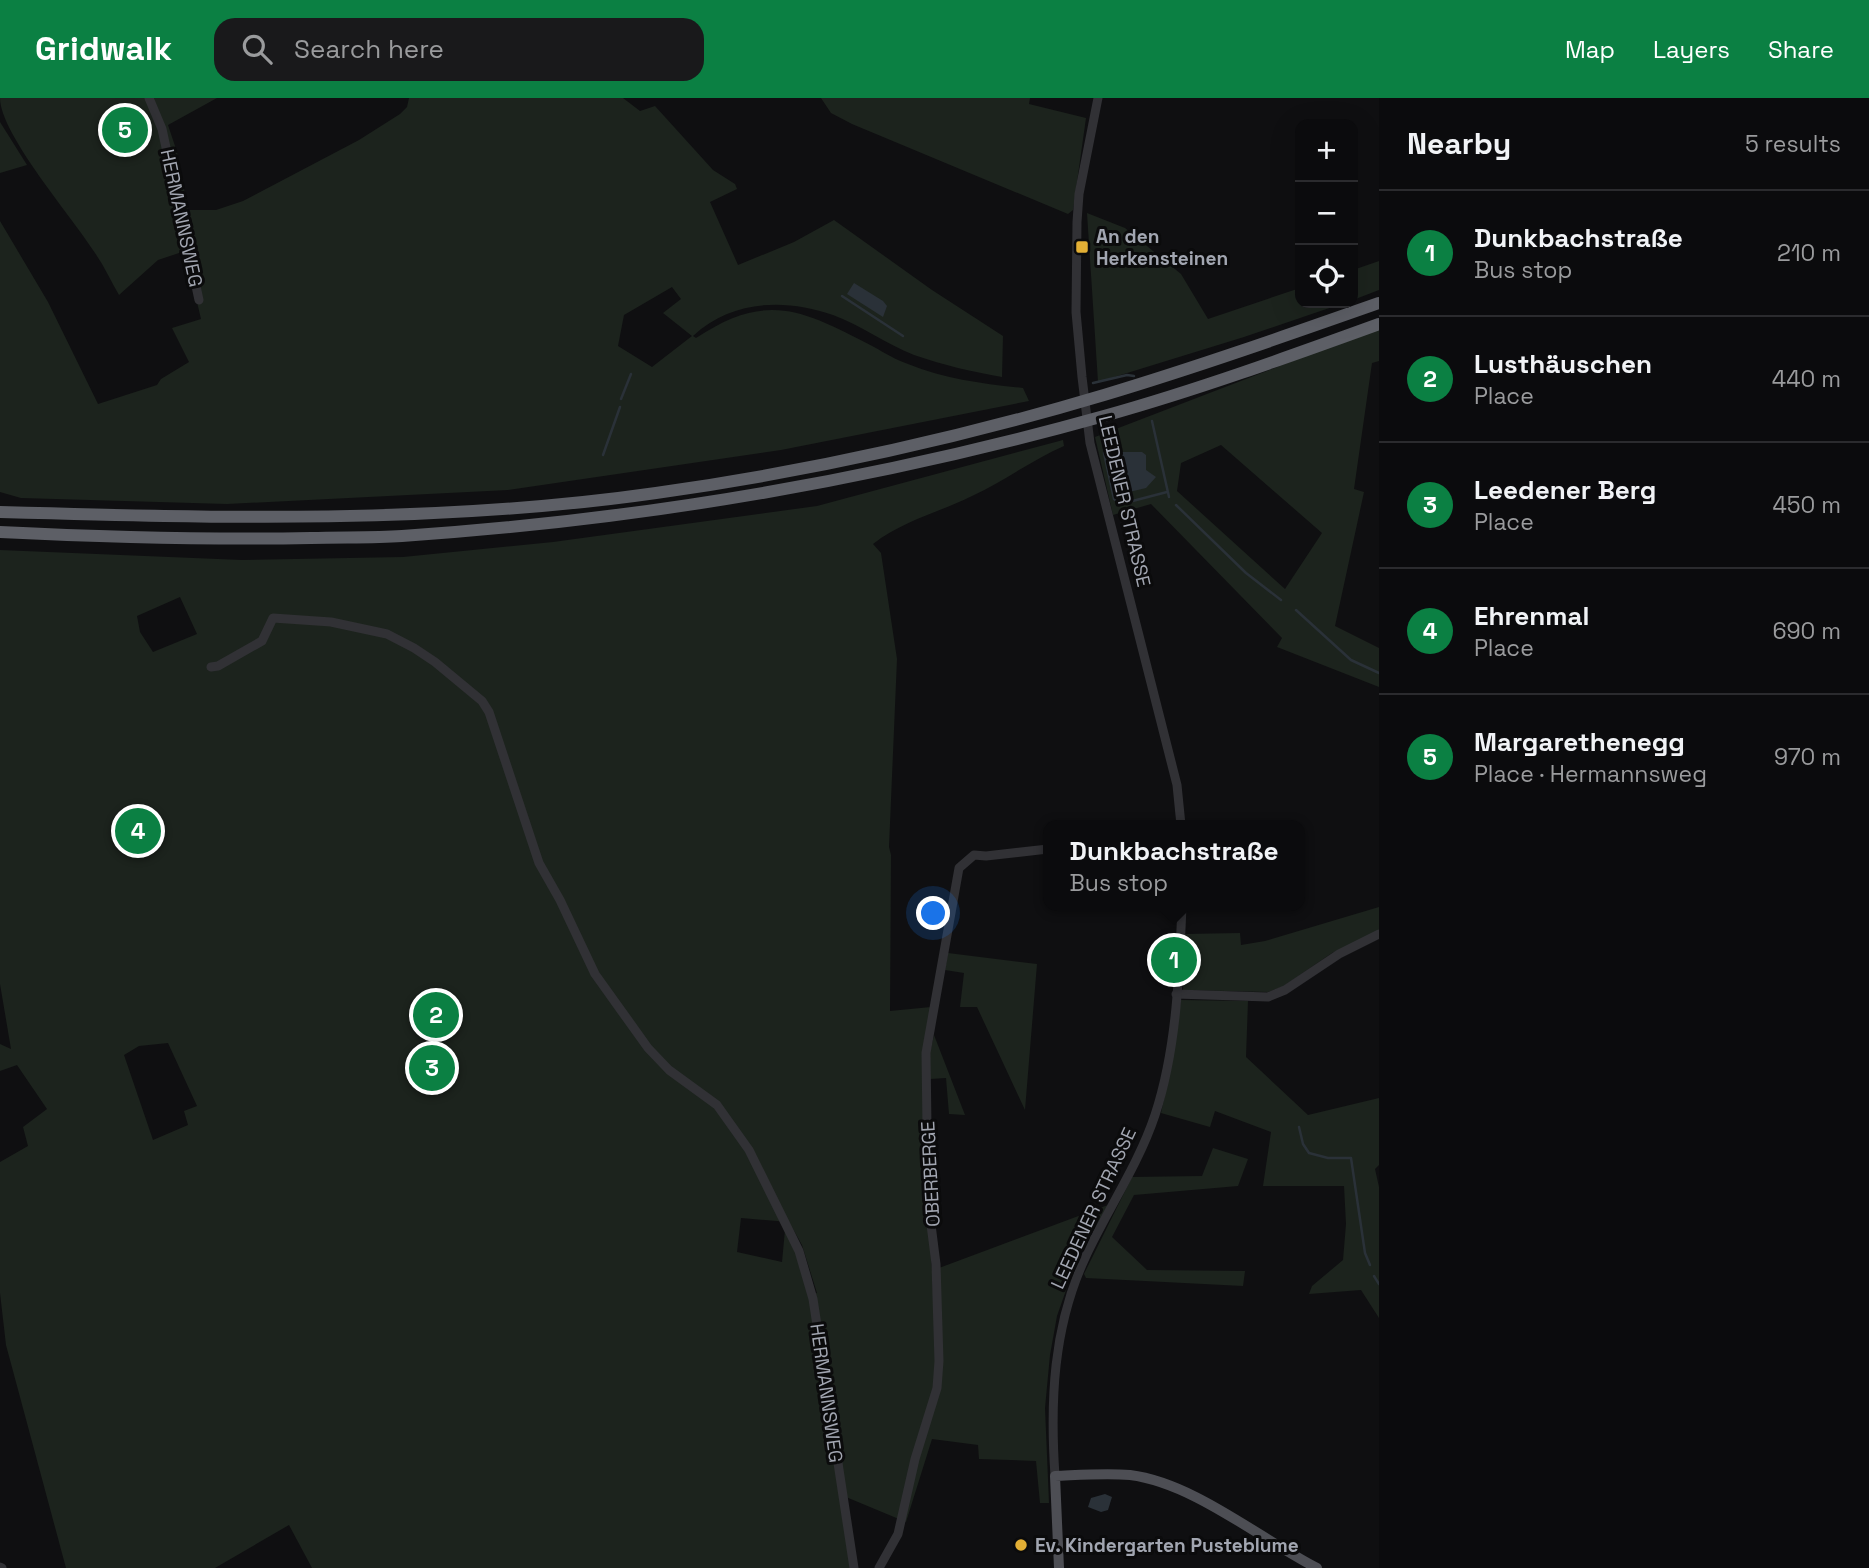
<!DOCTYPE html>
<meta charset="utf-8">
<style>
body{margin:0;font-family:"Space Grotesk",sans-serif;background:#19191b;color:#f1f3f6}
.controls{position:absolute;right:21px;top:21px;display:grid;overflow:hidden;border-radius:14px;box-shadow:0 7px 28px #0002}
.controls button{width:63px;height:63px;display:grid;place-items:center;padding:0;border:0;border-bottom:2px solid #2b2b2e;background:#0b0b0d;color:#f1f3f6;font:35px sans-serif}
.you{position:absolute;left:934px;top:816px;width:24px;height:24px;margin:-18px;border:5px solid #fff;border-radius:50%;background:#1a73e8;box-shadow:0 0 0 10px #1a73e833}
.badge{display:grid;place-items:center;width:46px;height:46px;border-radius:50%;background:#0b8043;color:#fff;font-size:23px;font-weight:700}
.pin{position:absolute;translate:-50% -50%;border:4px solid #fff;box-shadow:0 2px 7px #0006}
.popup{position:absolute;left:1043px;top:722px;width:262px;height:91px;box-sizing:border-box;display:grid;place-content:center;border-radius:14px;background:#0b0b0d;filter:drop-shadow(0 2px 5px #0005);font-size:23px;white-space:nowrap;color:#9a9b9d}
.popup b{font-size:26px;color:#f1f3f6}
.popup::after{content:'';position:absolute;left:50%;top:100%;margin-left:-14px;border:14px solid transparent;border-top-color:#0b0b0d}
.list{margin:0;padding:0;list-style:none}
h2{display:flex;justify-content:space-between;align-items:center;height:91px;margin:0;padding:0 28px;font-size:30px}
h2 small{font-size:23px;font-weight:400;color:#9a9b9d}
.list li{display:grid;grid-template-columns:46px 1fr auto;gap:21px;align-items:center;box-sizing:border-box;height:126px;padding:0 28px;border-top:2px solid #2b2b2e}
.list b{display:block;font-size:26px;white-space:nowrap}
.list p{margin:0;font-size:23px;white-space:nowrap;color:#9a9b9d}
.list em{font-size:23px;font-style:normal;color:#9a9b9d}
.icon{flex:none;width:38px;height:38px;fill:none;stroke:currentColor;stroke-width:2;stroke-linecap:round;stroke-linejoin:round}
.map{position:relative;flex:none;width:1379px;height:1470px;overflow:hidden}
header{display:flex;align-items:center;gap:42px;box-sizing:border-box;height:98px;padding:0 35px;background:#0b8043;color:#fff}
header strong{font-size:33px}
nav{display:flex;gap:38px;margin-inline-start:auto;font-size:24px}
.search{width:490px;height:63px;background:#19191b;display:flex;align-items:center;gap:18px;box-sizing:border-box;padding:0 24px;border-radius:21px;color:#9a9b9d;font-size:26px}
main{display:flex}
aside{flex:1;background:#0b0b0d}
.map>svg:first-child{display:block}
</style>
<header>
<strong>Gridwalk</strong>
<div class="search"><svg class="icon" aria-label="search" viewBox="0 0 24 24"><circle cx="10" cy="10" r="6"/><path d="M15 15l6 6"/></svg>Search here</div>
<nav><a>Map</a><a>Layers</a><a>Share</a></nav>
</header>
<main>
<div class="map">
<svg width="1379" height="1470" viewBox="0 0 1379 1470">
<rect width="100%" height="100%" fill="#0f0f11"/>
<g fill="#1c231d" fill-rule="evenodd">
<path d="M0,0h217l-49,27 9,27 11,58h28l27,-9 116,-61 41,-26 7,-7 2,-9h214l17,13 15,-5 58,64 22,14 2,5 -27,13 28,63 56,-23 40,-22 98,70 71,46 -1,41c-29,-5 -59,-12 -88,-22 -28,-11 -53,-30 -81,-40 -48,-17 -102,-15 -140,21l3,2c72,-48 108,-27 178,9 11,6 22,13 34,17 37,15 76,20 115,24l6,13 -248,49 -273,40 -281,14 -206,-6 -21,-6v-271l48,81 50,102 59,-19 4,-6 28,-17 -17,-34 29,-9 -16,-68 -27,9 -39,35c-8,-14 -15,-29 -24,-42 -22,-35 -95,-119 -95,-155zM672,189l9,12 -18,14 29,23 -40,31 -34,-21 6,-31z"/>
<path d="M821,0h209l-1,6 57,14 -13,92 -5,4 -216,-90 -21,-11z"/>
<path d="M0,24l27,43 -27,8z"/>
<path d="M1087,115l38,15 56,46 27,45 92,-31v15h44l-100,34 -146,45z"/>
<path d="M1379,163v29l-26,10v-30z"/>
<path d="M1379,230v33l-7,2 -18,126 10,3 -29,134 44,22v39l-102,-40 5,-9 -131,-134 -38,11 -18,-78zM1221,347l101,88 -37,56 -108,-98 4,-28z"/>
<path d="M1063,342l1,6c-32,14 -60,35 -92,50 -32,16 -70,25 -99,48l8,9 16,106 -8,188 2,8 -1,156 41,-4 -9,55 11,230 6,-24 169,-63 -30,51 -21,60 -7,39 -5,53 4,95h-9l-4,-42 -57,-2 -1,-14 -46,-6 -26,83 -60,-25 4,71h-538l-23,-43 -74,43h-149l-60,-223 -6,-52v-131l28,-16 -5,-19 24,-18 -30,-44 -17,6v-27l11,5 -11,-65v-434l242,10 161,-3 150,-15 264,-36zM180,499l17,37 -44,18 -13,-20 -3,-16zM168,945l29,63 -13,5 4,14 -35,15 -29,-85 15,-9zM741,1120l48,4 13,23 15,48 -6,1 -16,-46 -10,-18 -3,32 -45,-10z"/>
<path d="M1379,809v24l-47,22 -50,34 -14,5 -85,-2 2,-56 55,-1 1,12 24,-4z"/>
<path d="M948,855l89,11 -12,146 -48,-103h-17l4,-34 -19,-3z"/>
<path d="M1181,902l67,1 -2,56 62,58 71,-17v67l-4,4 4,18v131l-18,-28 -52,4 3,-8 31,-26 3,-36 -2,-38h-81l8,-54 -56,-21 -5,16 -49,-14 10,-46z"/>
<path d="M934,937l31,80 -16,-1 -3,-36 -16,1v-26z"/>
<path d="M1213,1050l35,11 -10,27 -104,9 -22,42 35,33 98,1 -2,15 -157,-8 -2,-4 48,-97 70,-1z"/>
</g>
<g fill="#2a3138">
<path d="M854,185l29,18 4,5 -4,11 -36,-23z"/>
<path d="M1122,354h20l4,3v15l10,7 -10,11 -21,5 -3,-2 -6,-21v-15z"/>
<path d="M1105,1396l7,3 -4,13 -7,2 -13,-5 3,-9z"/>
</g>
<g fill="none" stroke-linecap="round" stroke-linejoin="round">
<g stroke="#2a3138" stroke-width="2.5">
<path d="M842,198l61,40"/>
<path d="M1093,285l34,-8 7,1"/>
<path d="M621,301l10,-25"/>
<path d="M1152,323l17,76"/>
<path d="M1104,355l10,46 7,5 46,-12"/>
<path d="M603,357l17,-48"/>
<path d="M1176,407l70,68 35,27"/>
<path d="M1296,512l55,50 28,13"/>
<path d="M1299,1029l4,17 6,9 19,5h23l14,95 5,12"/>
<path d="M1374,1178l5,8"/>
</g>
<g stroke="#313135" stroke-width="9">
<path d="M149,0l13,31 37,171"/>
<path d="M1098,0l-19,96 -2,28 -1,90 6,65 8,66 87,342 4,40"/>
<path d="M211,569l7,-1 44,-25 11,-23 58,4 56,12 27,14 21,14 47,39 7,11 50,151 21,37 35,74 53,74 21,22 48,35 32,45 50,101 14,48 41,269"/>
<path d="M1176,896l92,3 17,-7 54,-36 40,-20"/>
<path d="M1055,1378c-5,-75 -2,-149 30,-218 22,-48 53,-92 70,-143 22,-67 24,-140 27,-209"/>
<path d="M0,1469l2,1"/>
<path d="M879,1470l19,-34 17,-75 22,-71 2,-27 -3,-97 -8,-63 -2,-148 33,-185 15,-13 12,1 62,-7"/>
</g>
<path stroke="#4d4e54" stroke-width="10" d="M1059,1470l-4,-92c25,-1 50,-3 75,-1 64,8 130,64 187,93"/>
<g stroke="#5d5f66" stroke-width="12">
<path d="M0,414c218,6 439,12 656,-19 149,-21 304,-55 448,-98 93,-28 184,-60 275,-92"/>
<path d="M0,434c104,5 207,8 311,6 30,-1 61,0 91,-2 238,-16 473,-56 702,-120 93,-26 184,-59 275,-92"/>
</g>
</g>
<g fill="#e3af35" stroke="#0b0b0c" stroke-width="2.5">
<rect x="1075" y="142" width="14" height="14" rx="3.5"/>
<circle cx="1021" cy="1447" r="7"/>
</g>
<g text-anchor="middle" stroke-width="6" stroke-linejoin="round" paint-order="stroke">
<g font-size="19" fill="#a2a6b1" stroke="#0b0b0c">
<text transform="translate(182 120) rotate(78)" y="7">HERMANNSWEG</text>
<text transform="translate(1125 403) rotate(77)" y="7">LEEDENER STRASSE</text>
<text transform="translate(930 1076) rotate(-93)" y="7">OBERBERGE</text>
<text transform="translate(1093 1110) rotate(-65)" y="7">LEEDENER STRASSE</text>
<text transform="translate(827 1295) rotate(82)" y="7">HERMANNSWEG</text>
</g>
<g font-size="19" font-weight="bold" fill="#a2a6b1" stroke="#0b0b0c" text-anchor="start">
<text x="1096" y="145">An den<tspan x="1096" dy="22">Herkensteinen</tspan></text>
<text x="1035" y="1454">Ev. Kindergarten Pusteblume</text>
</g>
</g>
</svg>
<div class="controls">
<button>+</button>
<button>−</button>
<button><svg class="icon" aria-label="locate" viewBox="0 0 24 24"><circle cx="12" cy="12" r="6"/><path d="M12 2v4M12 18v4M2 12h4M18 12h4"/></svg></button>
</div>
<div class="you"></div>
<div class="pin badge" style="left:1174px;top:862px">1</div>
<div class="popup"><b>Dunkbachstraße</b>Bus stop</div>
<div class="pin badge" style="left:436px;top:917px">2</div>
<div class="pin badge" style="left:432px;top:970px">3</div>
<div class="pin badge" style="left:138px;top:733px">4</div>
<div class="pin badge" style="left:125px;top:32px">5</div>
</div>
<aside>
<h2>Nearby<small>5 results</small></h2>
<ul class="list">
<li><span class="badge">1</span><div><b>Dunkbachstraße</b><p>Bus stop</p></div><em>210 m</em></li>
<li><span class="badge">2</span><div><b>Lusthäuschen</b><p>Place</p></div><em>440 m</em></li>
<li><span class="badge">3</span><div><b>Leedener Berg</b><p>Place</p></div><em>450 m</em></li>
<li><span class="badge">4</span><div><b>Ehrenmal</b><p>Place</p></div><em>690 m</em></li>
<li><span class="badge">5</span><div><b>Margarethenegg</b><p>Place · Hermannsweg</p></div><em>970 m</em></li>
</ul>
</aside>
</main>
